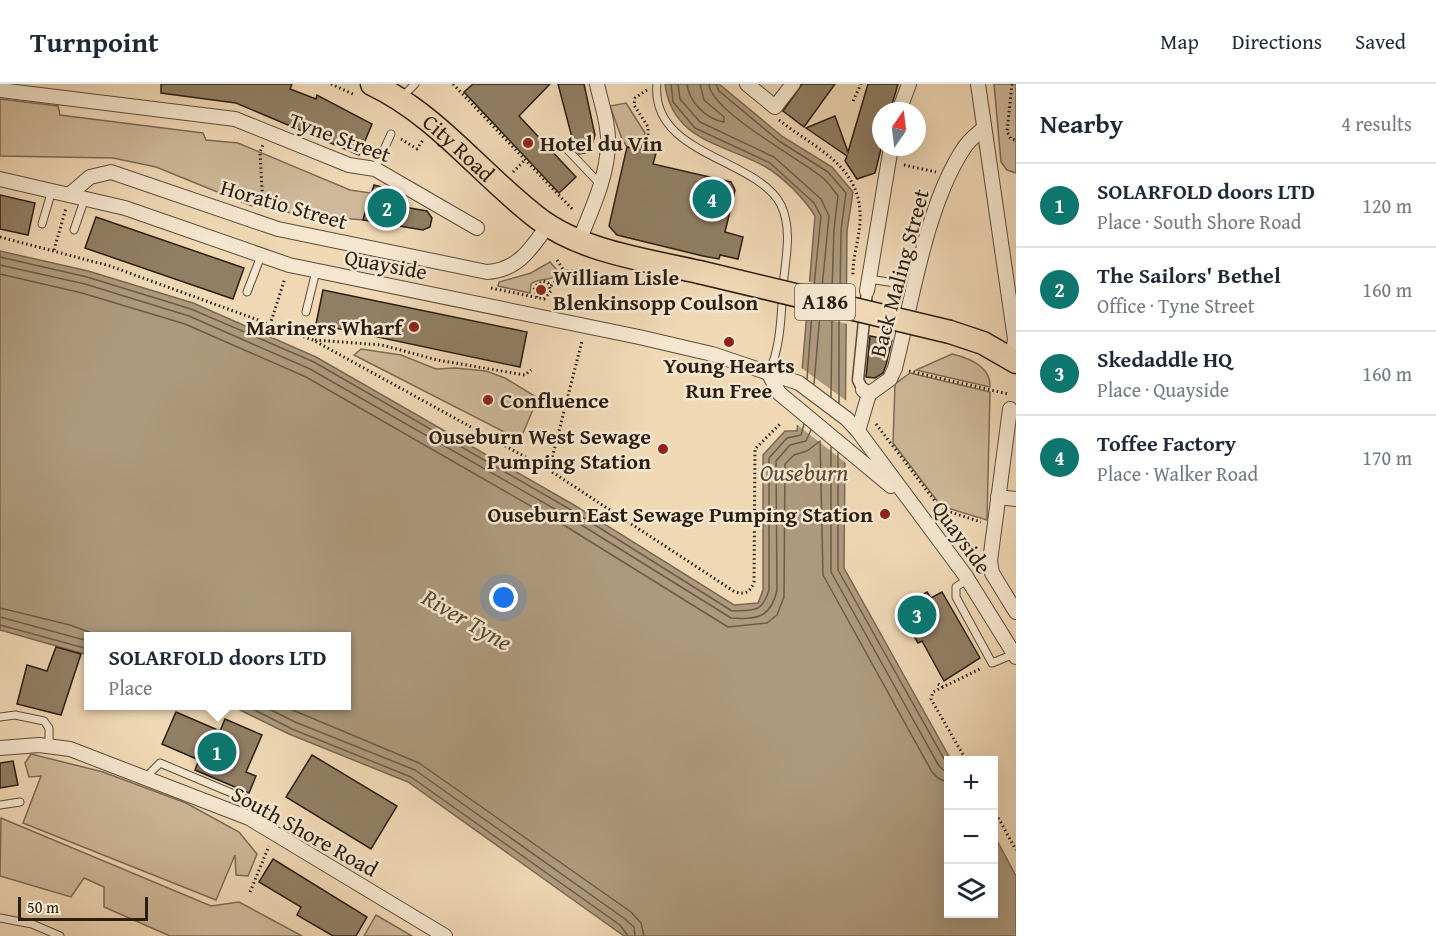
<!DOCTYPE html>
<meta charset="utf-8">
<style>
body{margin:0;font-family:"Gentium Book Plus",serif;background:#f6f6f7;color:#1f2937}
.controls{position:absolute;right:18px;bottom:18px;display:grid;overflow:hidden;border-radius:0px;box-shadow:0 6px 24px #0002}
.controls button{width:54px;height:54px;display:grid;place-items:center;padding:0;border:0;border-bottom:2px solid #e0e1e3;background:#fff;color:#1f2937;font:30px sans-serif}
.compass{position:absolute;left:872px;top:18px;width:54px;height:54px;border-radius:50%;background:#fff;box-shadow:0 6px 24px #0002;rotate:14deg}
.scale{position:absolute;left:18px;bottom:15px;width:130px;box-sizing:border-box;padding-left:6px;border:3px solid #2a1e0f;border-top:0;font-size:16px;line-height:21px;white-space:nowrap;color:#2a1e0f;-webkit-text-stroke:4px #f5e6cf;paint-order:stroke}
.you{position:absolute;left:504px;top:514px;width:21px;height:21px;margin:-15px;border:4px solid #fff;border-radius:50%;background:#1a73e8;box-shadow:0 0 0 9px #1a73e833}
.badge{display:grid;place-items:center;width:39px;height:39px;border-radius:50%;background:#0f766e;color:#fff;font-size:20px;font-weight:700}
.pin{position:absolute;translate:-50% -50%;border:3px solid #fff;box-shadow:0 2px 6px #0006}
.popup{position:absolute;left:84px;top:548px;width:267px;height:78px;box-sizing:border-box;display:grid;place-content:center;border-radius:0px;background:#fff;filter:drop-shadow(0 2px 4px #0005);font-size:20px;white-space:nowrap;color:#747a83}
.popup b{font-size:22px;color:#1f2937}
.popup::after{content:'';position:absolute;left:50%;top:100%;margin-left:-12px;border:12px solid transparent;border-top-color:#fff}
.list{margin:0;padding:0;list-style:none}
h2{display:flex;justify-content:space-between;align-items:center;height:78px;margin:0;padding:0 24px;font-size:26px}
h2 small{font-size:20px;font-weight:400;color:#747a83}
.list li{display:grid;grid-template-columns:39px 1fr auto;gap:18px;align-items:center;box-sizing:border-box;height:84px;padding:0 24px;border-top:2px solid #e0e1e3}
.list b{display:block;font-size:22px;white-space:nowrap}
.list p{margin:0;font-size:20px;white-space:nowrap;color:#747a83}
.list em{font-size:20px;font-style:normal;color:#747a83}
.icon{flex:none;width:33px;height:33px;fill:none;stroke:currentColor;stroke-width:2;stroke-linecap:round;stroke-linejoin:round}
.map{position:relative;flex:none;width:1016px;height:852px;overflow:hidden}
header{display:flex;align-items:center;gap:36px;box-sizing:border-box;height:84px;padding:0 30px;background:#fff;border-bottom:2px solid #e0e1e3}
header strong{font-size:28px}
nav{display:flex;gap:33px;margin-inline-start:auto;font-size:21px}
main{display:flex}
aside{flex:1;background:#fff}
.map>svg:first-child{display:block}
</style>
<header>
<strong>Turnpoint</strong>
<nav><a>Map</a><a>Directions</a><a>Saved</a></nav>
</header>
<main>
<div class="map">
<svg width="1016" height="852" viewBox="0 0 1016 852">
<rect width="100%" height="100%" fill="#f0d8b5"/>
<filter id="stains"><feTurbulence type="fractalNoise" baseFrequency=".00333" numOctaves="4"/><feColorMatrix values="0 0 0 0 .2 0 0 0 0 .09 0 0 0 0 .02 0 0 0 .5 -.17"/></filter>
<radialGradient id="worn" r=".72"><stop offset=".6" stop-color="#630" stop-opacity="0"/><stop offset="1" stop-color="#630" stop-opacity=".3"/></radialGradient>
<g fill="#ceb899" stroke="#7c6b54" stroke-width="1.5">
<path d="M994,0h22v89l-9,-3 -6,-8z"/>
<path d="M0,15l58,7 2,9 143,18 3,7 32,3 112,47 21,3 -8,27 -69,-6 -40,-12 -2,4 -96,-39 -43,-9 -113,-2z"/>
<path d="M626,19l19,30 -4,17 -14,-3 -5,-8 -12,-33z"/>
<path d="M550,178l7,8v5c-7,7 -18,2 -26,9l-1,9 -32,-7 1,-4 32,-9z"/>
<path d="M361,265l40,6 35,14 19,-1 31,3 19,7 33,20 -18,42 -166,-85z"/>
<path d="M952,270c17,4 39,12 38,33l-74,-17z"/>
<path d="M910,289l80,19 -3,128 -46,-14 -48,-63 2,-59z"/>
<path d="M31,670l72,18 83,31 53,29 18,22 -9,22 -12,-1 -1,-20 -19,45 -193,-77 18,-47 -12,1 -4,-14z"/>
<path d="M1,734l210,88 28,-4 63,34h-132l-66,-29v-20l-20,-9 -13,19 -71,-21z"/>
<path d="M376,831l36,21h-48z"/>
</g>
<path fill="#ad997d" stroke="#796851" stroke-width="1.5" d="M665,0h54l64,53 49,30 21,25 -6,39 -3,337 107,192h-3v154h46v-79l22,41v60h-392l-216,-154 -119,-48 -57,-28h114v-70h-258v19l-88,-25v-379l88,20 105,32 123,54 258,148 160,100 24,-2 5,-13v-135l22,-24h12l18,-215c-11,-18 -31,-38 -49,-49 -41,-23 -94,-26 -101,-83z"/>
<g fill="#f0d8b5">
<path d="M806,197l43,10 -1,33 -45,-10z"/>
<path d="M800,283l48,35 -2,61 -51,-40z"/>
</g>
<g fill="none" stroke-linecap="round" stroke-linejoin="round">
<g stroke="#6c5c46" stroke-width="1.5">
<path d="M671,0l2,18 22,26 75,35 44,40 7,13 -7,70"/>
<path d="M678,0l2,15 20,23 74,35 47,42 8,17 -7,72"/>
<path d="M687,0c2,18 19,35 37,38v-5l-20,-17 -4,-16"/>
<path d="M709,0c1,27 93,76 114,94 6,5 10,12 15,18l-4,33 -2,62"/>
<path d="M716,0l3,7 60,50 49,31 18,21 -5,37 -1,63"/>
<path d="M0,173l87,20 104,32 123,53 257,148 161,101c22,-1 30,2 37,-21v-132l18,-20 14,-3 3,-11"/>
<path d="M0,181l85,19 104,32 121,53 257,147 164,102c25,2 40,0 46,-28l-1,-129 14,-16 16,-4 5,-11"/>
<path d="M0,190l82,19 103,31 121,53 256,147 166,103 39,-4 10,-8 7,-18 1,-133 9,-9 13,-4 13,-10 3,134 109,197 6,6 10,5"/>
<path d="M807,295l5,-67"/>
<path d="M814,300l6,-70"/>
<path d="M831,313l1,-80"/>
<path d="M839,319v-84"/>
<path d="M831,363v125l108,194 9,8"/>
<path d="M838,369v117l110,196"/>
<path d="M0,524l70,17 30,11"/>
<path d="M0,533l88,24"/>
<path d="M0,541l88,24"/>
<path d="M247,622l45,23 119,48 209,148 8,11"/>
<path d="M263,622l32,16 120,48 210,149 9,8 1,9"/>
<path d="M283,622l136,57 212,149 10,11 3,13"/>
</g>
</g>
<g fill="#917f65" stroke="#2a1e0f" stroke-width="1.5">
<path d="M161,0h131l-2,5 26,10 1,-4 55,29 -13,31 -123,-52 -75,-10z"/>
<path d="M473,0h77l-31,32 57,61 -17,16 -95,-101z"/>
<path d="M558,0h26l11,51 -5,17 -11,2 -4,-5z"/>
<path d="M802,0h33l-31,43 -21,-16z"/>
<path d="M868,0h30l-8,27h-9v38l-6,24 -18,6 -12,-18 2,-5 -41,-28 29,-12 13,36z"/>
<path d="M627,63l29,6 -3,11 78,18 4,8 -10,42 18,5 -5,22 -18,-4 -1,4 -16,-3 -86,-21 -8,-9z"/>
<path d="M374,101l15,4 -3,15 41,7 5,7 -2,9 -7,3 -60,-10z"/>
<path d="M0,111l35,8 -7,32 -28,-6z"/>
<path d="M96,133l148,51 -11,31 -148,-51z"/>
<path d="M323,206l204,42 -7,35 -204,-43z"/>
<path d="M870,252l22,4 -6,25 -3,8 -8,5 -9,-1z"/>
<path d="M927,508l4,6 11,-6 38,66 -36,23 -22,-40 -4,2 -10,-17 4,-2 -10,-17z"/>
<path d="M56,563l25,7 -20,61 -44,-11 10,-39 20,6z"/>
<path d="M176,628l44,19 5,-12 37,16 -16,37 10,4 -7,17 -54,-23 4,-10 -37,-16z"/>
<path d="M312,671l85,51 -26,43 -85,-52z"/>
<path d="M13,677l5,24 -18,3v-25z"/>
<path d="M273,775l94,58 -11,19h-23l-36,-21 4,-8 -42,-25z"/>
</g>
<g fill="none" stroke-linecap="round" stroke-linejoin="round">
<defs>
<g id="service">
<path d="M657,0c-7,71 100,74 124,121 12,25 4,56 2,82 -2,29 -2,58 -14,86"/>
<path d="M401,14l14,-14"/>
<path d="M564,62l36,38"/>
<path d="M375,85l16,-35"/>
<path d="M42,140l10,-34"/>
<path d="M74,146l11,-32"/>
<path d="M869,195l26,4"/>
<path d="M247,208l14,-36"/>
<path d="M306,228l10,-41"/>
<path d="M968,495l-12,8v10l36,66 22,-9"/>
<path d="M0,633l15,-2 29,6 5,7v18"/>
<path d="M146,693l14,-14 86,36 6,8 -3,11"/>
<path d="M0,721l20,-3"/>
<path d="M0,834l32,6 28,12"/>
</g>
<path id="pedestrian" d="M863,306l-5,-10 9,-89"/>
<g id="minor">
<path d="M747,0l28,23 18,-23"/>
<path d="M978,0l37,255 -3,21"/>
<path d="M0,6l235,29 114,46 26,4 102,59"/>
<path d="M899,27l10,-27"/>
<path d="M0,95l125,29 164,57 350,72 73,17 87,29 48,36 11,12 107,144 51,82"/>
<path d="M70,110l20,-17 21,-5 167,57 209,43c31,-2 44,-23 61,-47"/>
<path d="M579,157c12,-30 29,-65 29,-98 1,-19 -7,-40 -11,-59"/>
<path d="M867,207l24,-144"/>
<path d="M769,290l10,19 112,93"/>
<path d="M869,310l21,-15 5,-11c17,-67 31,-163 69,-220 5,-8 13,-14 20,-20"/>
<path d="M1010,325l-20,152 2,12 24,39"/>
<path d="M858,347l11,-37 -6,-4"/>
<path d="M998,413l18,2"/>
<path d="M0,664l39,-3 31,4 179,69 196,118"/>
</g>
<g id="primary">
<path id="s1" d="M372,0c67,32 110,92 167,135 44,33 108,41 160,53"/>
<path d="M950,248l33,11 33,19"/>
</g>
</defs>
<use href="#service" stroke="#5c4c38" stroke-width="9"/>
<use href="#pedestrian" stroke="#5c4c38" stroke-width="13"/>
<use href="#minor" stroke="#5c4c38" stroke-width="16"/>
<use href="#primary" stroke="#2a1e0f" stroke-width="25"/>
<g stroke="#2a1e0f" stroke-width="3" stroke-dasharray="1.5 3" stroke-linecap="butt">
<path d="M331,0l24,11"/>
<path d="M453,0l121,127"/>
<path d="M1012,0l-5,48 4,7 5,1"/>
<path d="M647,6l-12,8 -1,7 14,22v14"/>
<path d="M853,17l8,-17"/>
<path d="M779,36c38,30 84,46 81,102 -1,19 -8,36 -7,55"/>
<path d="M401,55l16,10 6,-9"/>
<path d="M904,81l32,7"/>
<path d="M513,88l11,-11"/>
<path d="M261,122l2,1 -3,-55 3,-7"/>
<path d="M0,153l110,29 203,74 236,130 186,122c11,3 15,0 19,-10l1,-133 26,-26"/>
<path d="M54,166l12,-42"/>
<path d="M557,176l7,11"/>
<path d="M551,202l13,-15 29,-2"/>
<path d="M491,204l48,10 5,1 7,-8 -3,-8 -5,-2 -8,5 -1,4 5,8"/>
<path d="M270,241l15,-47"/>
<path d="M315,256l67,5 55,15 88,15 6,-5"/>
<path d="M909,287l99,23"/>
<path d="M876,340l65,85 40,13"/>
<path d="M549,386l33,-129"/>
<path d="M938,600l5,3 39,-19"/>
<path d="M943,603l-10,5 -2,7 35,61"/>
<path d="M994,726l22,40"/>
<path d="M250,808l19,-46"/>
</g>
<use href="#service" stroke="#f5e6cf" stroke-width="7"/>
<use href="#pedestrian" stroke="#f5e6cf" stroke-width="10"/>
<use href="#minor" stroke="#f5e6cf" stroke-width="14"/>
<use href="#primary" stroke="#f0d8b5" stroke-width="22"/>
<defs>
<path id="primary-bridge" d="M699,188l251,60"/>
</defs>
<use href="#primary-bridge" stroke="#2a1e0f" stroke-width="25" stroke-linecap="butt"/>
<use href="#primary-bridge" stroke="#f0d8b5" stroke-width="22"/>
</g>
<g fill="#8f2418" stroke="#f5e6cf" stroke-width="2">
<circle cx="528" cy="59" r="6"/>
<circle cx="541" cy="206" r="6"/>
<circle cx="414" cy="243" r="6"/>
<circle cx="729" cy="258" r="6"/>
<circle cx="488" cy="316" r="6"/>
<circle cx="663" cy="365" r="6"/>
<circle cx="885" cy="430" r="6"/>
</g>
<g text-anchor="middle" stroke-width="5" stroke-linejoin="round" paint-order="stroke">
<rect fill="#f5e6cf" stroke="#675a49" stroke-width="1.5" x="795" y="200" width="60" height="36" rx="4.5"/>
<g font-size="21" font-weight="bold" fill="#2a1e0f">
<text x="825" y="225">A186</text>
</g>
<g font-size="22" fill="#2a1e0f" stroke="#f5e6cf">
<text transform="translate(340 53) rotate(20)" y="8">Tyne Street</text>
<text dy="8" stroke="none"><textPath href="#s1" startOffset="108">City Road</textPath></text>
<text transform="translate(284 120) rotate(16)" y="8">Horatio Street</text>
<text transform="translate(386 180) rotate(11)" y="8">Quayside</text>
<text transform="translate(899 189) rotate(-75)" y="8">Back Maling Street</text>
<text transform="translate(962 453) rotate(54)" y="8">Quayside</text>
<text transform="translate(305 747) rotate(29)" y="8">South Shore Road</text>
</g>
<g font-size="22" font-weight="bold" fill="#2a1e0f" stroke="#f5e6cf" text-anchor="start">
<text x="540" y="67">Hotel du Vin</text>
<text x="553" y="201">William Lisle<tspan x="553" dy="25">Blenkinsopp Coulson</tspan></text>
<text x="402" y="251" text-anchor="end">Mariners Wharf</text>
<text x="729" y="289" text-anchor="middle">Young Hearts<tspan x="729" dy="25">Run Free</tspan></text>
<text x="500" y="324">Confluence</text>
<text x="651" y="360" text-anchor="end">Ouseburn West Sewage<tspan x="651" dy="25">Pumping Station</tspan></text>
<text x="873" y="438" text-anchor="end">Ouseburn East Sewage Pumping Station</text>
</g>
<g font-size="24" font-style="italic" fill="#584936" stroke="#f5e6cf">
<text x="804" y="397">Ouseburn</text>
<text transform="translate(467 536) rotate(30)" y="8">River Tyne</text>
</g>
</g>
<rect width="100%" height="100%" filter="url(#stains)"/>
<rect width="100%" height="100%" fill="url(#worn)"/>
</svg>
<div class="controls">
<button>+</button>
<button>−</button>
<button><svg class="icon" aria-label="layers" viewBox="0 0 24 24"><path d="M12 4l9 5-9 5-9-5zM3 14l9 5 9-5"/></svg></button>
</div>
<svg class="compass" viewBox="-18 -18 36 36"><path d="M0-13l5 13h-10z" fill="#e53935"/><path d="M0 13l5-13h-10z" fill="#747a83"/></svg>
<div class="scale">50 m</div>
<div class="you"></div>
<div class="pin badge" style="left:217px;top:668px">1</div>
<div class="popup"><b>SOLARFOLD doors LTD</b>Place</div>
<div class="pin badge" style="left:387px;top:124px">2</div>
<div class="pin badge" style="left:917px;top:531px">3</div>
<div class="pin badge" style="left:712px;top:115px">4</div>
</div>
<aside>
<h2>Nearby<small>4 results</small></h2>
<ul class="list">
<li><span class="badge">1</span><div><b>SOLARFOLD doors LTD</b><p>Place · South Shore Road</p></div><em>120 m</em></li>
<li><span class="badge">2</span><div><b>The Sailors' Bethel</b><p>Office · Tyne Street</p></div><em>160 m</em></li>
<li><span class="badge">3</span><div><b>Skedaddle HQ</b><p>Place · Quayside</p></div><em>160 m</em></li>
<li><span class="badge">4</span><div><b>Toffee Factory</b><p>Place · Walker Road</p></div><em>170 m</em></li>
</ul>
</aside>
</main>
